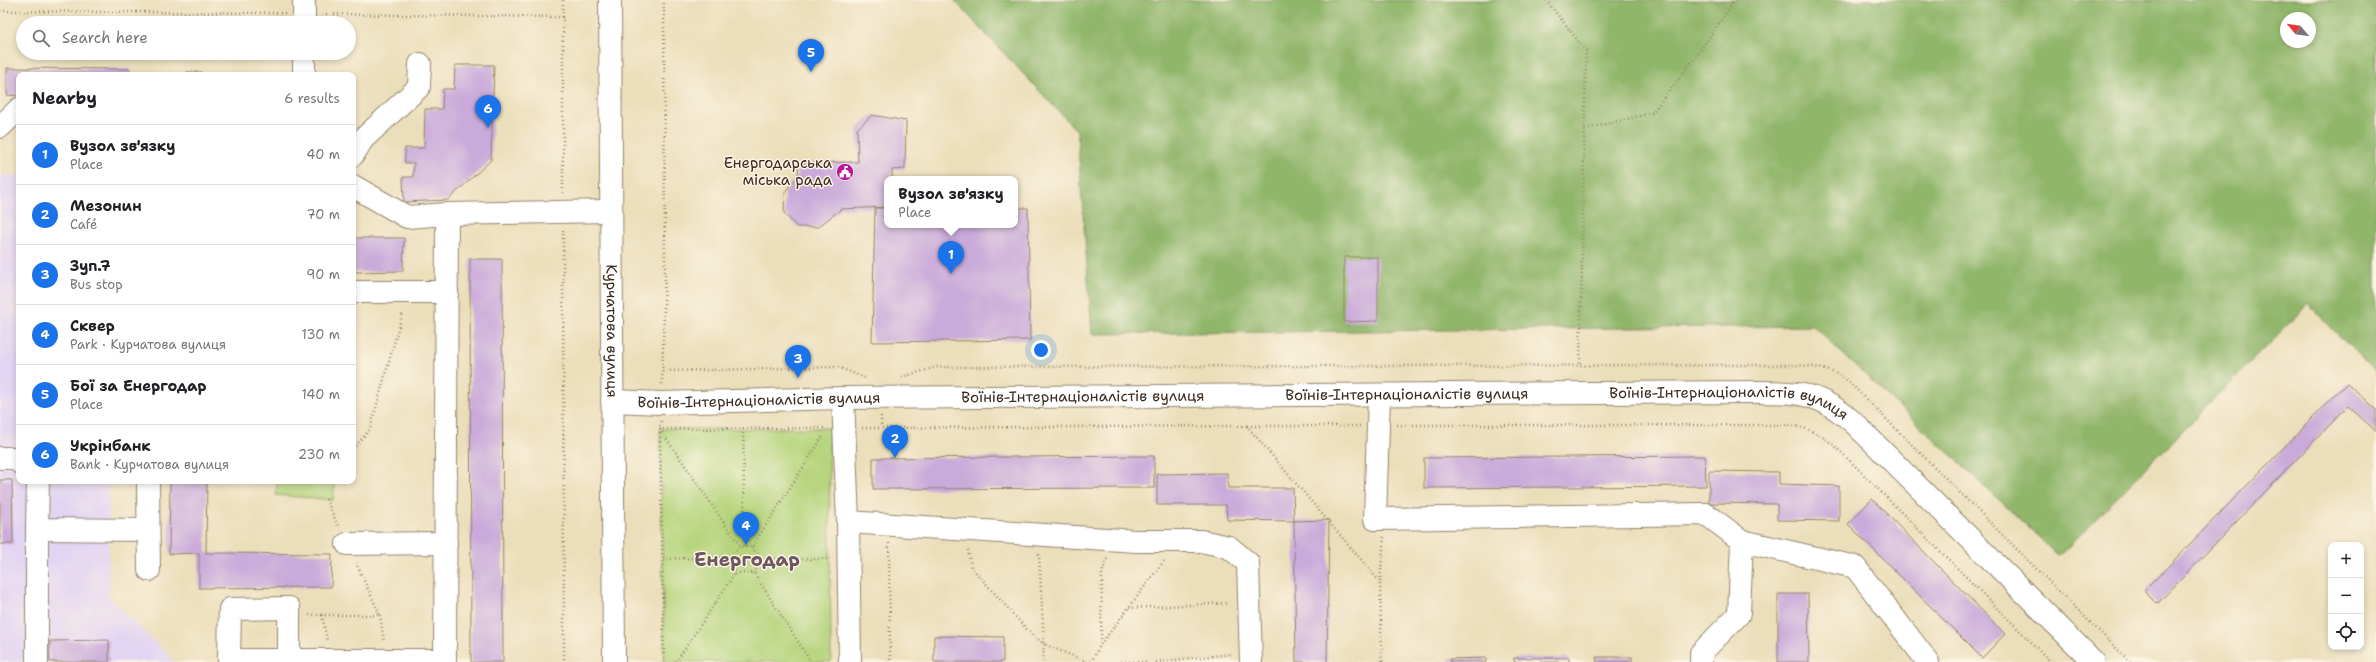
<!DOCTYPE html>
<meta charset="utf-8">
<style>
body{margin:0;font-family:"Shantell Sans",sans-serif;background:#f6f6f6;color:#202124}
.controls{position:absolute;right:12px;bottom:12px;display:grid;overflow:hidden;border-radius:8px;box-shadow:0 2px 6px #0003}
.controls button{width:36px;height:36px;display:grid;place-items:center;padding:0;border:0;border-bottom:1px solid #e0e0e0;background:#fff;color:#202124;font:20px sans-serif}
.compass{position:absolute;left:2280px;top:12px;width:36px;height:36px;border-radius:50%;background:#fff;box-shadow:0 2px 6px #0003;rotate:299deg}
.you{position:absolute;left:1041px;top:350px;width:14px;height:14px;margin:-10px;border:3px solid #fff;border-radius:50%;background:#1a73e8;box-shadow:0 0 0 6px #1a73e833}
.badge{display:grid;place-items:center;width:26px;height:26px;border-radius:50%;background:#1a73e8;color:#fff;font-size:13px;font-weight:700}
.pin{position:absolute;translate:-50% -33px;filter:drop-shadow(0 1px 2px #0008)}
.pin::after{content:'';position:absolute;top:21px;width:14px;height:12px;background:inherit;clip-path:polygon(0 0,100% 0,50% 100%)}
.popup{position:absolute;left:884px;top:176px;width:134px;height:52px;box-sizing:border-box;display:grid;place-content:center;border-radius:8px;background:#fff;filter:drop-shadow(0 1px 3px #0005);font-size:13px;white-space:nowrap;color:#757577}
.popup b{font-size:15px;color:#202124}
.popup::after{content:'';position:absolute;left:50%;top:100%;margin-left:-8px;border:8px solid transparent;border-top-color:#fff}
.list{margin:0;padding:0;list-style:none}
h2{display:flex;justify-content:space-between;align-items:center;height:52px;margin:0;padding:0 16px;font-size:17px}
h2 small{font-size:13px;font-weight:400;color:#757577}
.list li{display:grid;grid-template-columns:26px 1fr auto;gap:12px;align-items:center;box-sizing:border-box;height:60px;padding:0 16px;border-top:1px solid #e0e0e0}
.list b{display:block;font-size:15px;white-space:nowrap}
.list p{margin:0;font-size:13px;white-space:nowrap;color:#757577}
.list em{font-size:13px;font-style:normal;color:#757577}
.icon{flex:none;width:22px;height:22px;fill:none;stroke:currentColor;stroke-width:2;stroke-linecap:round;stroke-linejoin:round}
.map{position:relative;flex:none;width:2376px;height:662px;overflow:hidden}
.search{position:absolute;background:#fff;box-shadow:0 2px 6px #0003;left:16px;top:16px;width:340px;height:44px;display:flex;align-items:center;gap:10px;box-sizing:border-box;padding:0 14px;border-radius:22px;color:#757577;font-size:15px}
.panel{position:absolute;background:#fff;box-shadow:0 2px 6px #0003;left:16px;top:72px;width:340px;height:412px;border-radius:8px}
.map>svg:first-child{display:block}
</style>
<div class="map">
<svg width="2376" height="662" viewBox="0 0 2376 662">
<rect width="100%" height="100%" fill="#fcf5e5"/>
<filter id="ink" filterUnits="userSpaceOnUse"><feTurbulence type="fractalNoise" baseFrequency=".025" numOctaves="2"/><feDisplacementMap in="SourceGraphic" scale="8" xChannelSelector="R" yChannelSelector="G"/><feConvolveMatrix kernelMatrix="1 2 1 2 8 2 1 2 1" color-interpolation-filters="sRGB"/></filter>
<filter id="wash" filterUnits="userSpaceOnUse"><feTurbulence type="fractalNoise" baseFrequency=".012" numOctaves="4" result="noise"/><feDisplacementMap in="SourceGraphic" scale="16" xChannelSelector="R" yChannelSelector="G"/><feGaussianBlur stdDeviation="0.9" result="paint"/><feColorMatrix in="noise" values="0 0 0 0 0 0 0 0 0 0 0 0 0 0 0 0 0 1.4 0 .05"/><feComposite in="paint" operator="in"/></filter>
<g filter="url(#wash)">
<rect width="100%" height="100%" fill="#ebdeba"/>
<path fill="#e2d4f3" d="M0,175h19v306h90v116l66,65h-175z"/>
<g fill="#b5d47b" stroke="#787f4c">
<path d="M829,428l2,234h-167l-4,-233z"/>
<path d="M277,481h58l-2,19 -57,-5z"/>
</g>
<path fill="#90b66b" stroke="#667044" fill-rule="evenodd" d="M954,0h1422v373l-68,-69 -249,252 -246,-230 -721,8 -15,-203zM2286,18h24v24h-24z"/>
<g id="blocks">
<g fill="#caaada">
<path d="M455,65h39l-3,95 -43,40 -44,2 -1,-25h10l1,-14h-9v-15h19l1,-39h17l1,-20h11z"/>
<path d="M7,68l123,1 -1,6h-110v21l-12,-1z"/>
<rect x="187" y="72" width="14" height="3"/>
<path d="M872,115l34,6 -1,48 -13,1v9h-5v28l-46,2 -23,18h-21l-13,-14 1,-21 13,-17 1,-12 59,-1 -1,-33z"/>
<path d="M875,208h12v17h128v-17h13l2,132 -158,2z"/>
<path d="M353,238h51l-1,33 -50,1z"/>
<path d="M1344,257h34v64l-34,1z"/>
<path d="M470,259h32l1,403h-32z"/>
<path d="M2347,383l29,26v22l-28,-25 -191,198 -13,-13z"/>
<path d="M1154,456v32l-281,1v-31z"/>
<path d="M1705,456l1,30 -282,2v-30z"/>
<path d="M1709,471l70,1v12l60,2v35l-62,-1v-16l-68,-1z"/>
<path d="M1227,473l1,15h65l1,33 -67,-1 -1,-15h-69v-31z"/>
<path d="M0,480h12l1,64h-13z"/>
<path d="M170,481h37l-1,72 126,1 -1,33 -132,1v-35l-30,1z"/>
<path d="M1872,499l133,135 -23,24 -134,-134z"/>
<path d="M1329,520l-2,142h-31l-2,-141z"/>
<path d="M1778,594h30l1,68h-31z"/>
<path d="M934,636l69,1v25h-69z"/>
<path d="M109,640v22h-59v-21z"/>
<path d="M1596,657h36v5h-35z"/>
<path d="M1486,658v4h-36v-3z"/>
<rect x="1514" y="658" width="55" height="4"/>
</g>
</g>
</g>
<g filter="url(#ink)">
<use href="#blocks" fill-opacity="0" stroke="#93846c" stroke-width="1"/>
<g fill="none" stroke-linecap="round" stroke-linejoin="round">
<defs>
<g id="minor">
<path id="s1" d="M610,0l4,662"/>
<path d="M304,23v-23"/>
<path d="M304,75v-22"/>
<path d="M0,127l19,-18"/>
<path d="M353,155l10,-16 56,-52 1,-23"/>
<path d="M353,186l54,31 40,-3 162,-3"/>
<path d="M353,292h94"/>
<path d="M1379,396l-4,123 331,-5 36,27 113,26 73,95"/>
<path d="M843,398l5,124 288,19h65l28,6 19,16 3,99"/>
<path id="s2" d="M612,401l49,2 182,-5 913,-6c45,0 65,1 99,32l239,238"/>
<path d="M0,458h15l4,4"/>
<path d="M38,481l-1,48 111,1"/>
<path d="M148,481l1,89"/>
<path d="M848,522l2,140"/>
<path d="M37,529v133"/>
<path d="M347,544l99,-1"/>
<path d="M289,660v-52l-59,1 -1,51h216"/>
<path d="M445,662l2,-448"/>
<path d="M1701,662v-9l38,-39 3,-73"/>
</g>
</defs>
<use href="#minor" stroke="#93846c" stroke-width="24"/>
<g stroke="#93846c" stroke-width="2.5" stroke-dasharray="1 3" stroke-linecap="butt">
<path d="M563,0v193"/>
<path d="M1546,0l40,51 -6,314"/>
<path d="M0,11l285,2"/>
<path d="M322,14l241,3"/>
<path d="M1585,129l67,-16 45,-58 38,-55"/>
<path d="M563,230l1,432"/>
<path d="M662,371l176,-4 27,11"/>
<path d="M902,377l34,-10 825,-2c29,0 64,-3 88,17l281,280"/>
<path d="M662,384l3,-112 -1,-272"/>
<path d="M881,416v12"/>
<path d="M661,421l-1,8 80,117"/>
<path d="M1397,425h387c22,1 34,8 51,21l216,216"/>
<path d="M1247,426h113"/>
<path d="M862,428l385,-2 133,156 2,80"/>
<path d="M743,429l2,117"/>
<path d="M353,449l17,-20 33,-117"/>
<path d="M326,499l13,29"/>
<path d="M889,543l1,119"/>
<path d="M752,547l10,12"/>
<path d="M968,550l3,17 60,67 13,10 -1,18"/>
<path d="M1039,554l5,90 44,18"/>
<path d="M663,559l67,-2"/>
<path d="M735,573h19l57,89"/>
<path d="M754,573l8,-14h68"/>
<path d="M1380,582l4,-45"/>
<path d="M1129,608l100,-5"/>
<path d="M309,615h71l-24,-52"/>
<path d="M322,615l5,25"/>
<path d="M380,615l4,26"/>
<path d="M1101,643l1,-70 5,-14"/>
<path d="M664,662l-4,-233 165,-1"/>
<path d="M676,662l59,-89 -5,-16 10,-11 12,1 72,-112"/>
<path d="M1091,662l10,-18 63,-83"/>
<path d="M1121,662h25"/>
<path d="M1156,662l76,-8"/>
</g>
<use href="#minor" stroke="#fff" stroke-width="22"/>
</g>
</g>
<defs>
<symbol id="civic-disc" viewBox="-11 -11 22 22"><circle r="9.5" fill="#b5179e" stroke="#fcf5e5"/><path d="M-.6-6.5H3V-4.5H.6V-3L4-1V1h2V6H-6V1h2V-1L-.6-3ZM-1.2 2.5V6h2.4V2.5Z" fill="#fff"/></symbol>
</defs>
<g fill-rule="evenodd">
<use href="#civic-disc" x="835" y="162" width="20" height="20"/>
</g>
<g text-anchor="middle" stroke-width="3" stroke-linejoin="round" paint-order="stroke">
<g font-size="15" fill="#3b2a1e" stroke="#fcf5e5" text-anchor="end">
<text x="832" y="168">Енергодарська<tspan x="832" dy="17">міська рада</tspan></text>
</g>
<g font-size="15" fill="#3b2a1e" stroke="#fcf5e5">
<text dy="5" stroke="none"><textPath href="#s1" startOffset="331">Курчатова вулиця</textPath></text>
<text dy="5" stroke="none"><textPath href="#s2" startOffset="795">Воїнів-Інтернаціоналістів вулиця</textPath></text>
<text dy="5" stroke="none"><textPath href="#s2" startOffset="471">Воїнів-Інтернаціоналістів вулиця</textPath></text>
<text dy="5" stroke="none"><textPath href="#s2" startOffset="147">Воїнів-Інтернаціоналістів вулиця</textPath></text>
<text dy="5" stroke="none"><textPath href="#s2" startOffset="1119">Воїнів-Інтернаціоналістів вулиця</textPath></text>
</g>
<g font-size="19" font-weight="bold" fill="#6d5760" stroke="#fcf5e5">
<text x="747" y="566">Енергодар</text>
</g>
</g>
</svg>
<div class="controls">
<button>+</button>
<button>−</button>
<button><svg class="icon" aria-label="locate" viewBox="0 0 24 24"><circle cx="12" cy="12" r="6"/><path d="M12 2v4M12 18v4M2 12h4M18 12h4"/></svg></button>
</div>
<svg class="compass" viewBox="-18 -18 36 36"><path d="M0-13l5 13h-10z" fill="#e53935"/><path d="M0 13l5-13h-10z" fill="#757577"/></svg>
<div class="you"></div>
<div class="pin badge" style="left:951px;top:274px">1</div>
<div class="popup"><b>Вузол зв'язку</b>Place</div>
<div class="pin badge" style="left:895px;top:458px">2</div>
<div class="pin badge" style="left:798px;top:378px">3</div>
<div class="pin badge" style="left:746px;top:545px">4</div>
<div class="pin badge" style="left:811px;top:72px">5</div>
<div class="pin badge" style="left:488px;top:128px">6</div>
<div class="search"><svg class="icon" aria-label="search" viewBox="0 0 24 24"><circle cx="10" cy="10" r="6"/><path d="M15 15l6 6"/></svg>Search here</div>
<section class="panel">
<h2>Nearby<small>6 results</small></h2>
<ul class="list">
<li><span class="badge">1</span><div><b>Вузол зв'язку</b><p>Place</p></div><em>40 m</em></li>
<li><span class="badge">2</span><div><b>Мезонин</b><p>Café</p></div><em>70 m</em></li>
<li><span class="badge">3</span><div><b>Зуп.7</b><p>Bus stop</p></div><em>90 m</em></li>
<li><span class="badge">4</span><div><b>Сквер</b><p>Park · Курчатова вулиця</p></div><em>130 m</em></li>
<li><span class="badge">5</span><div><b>Бої за Енергодар</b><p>Place</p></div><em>140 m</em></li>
<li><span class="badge">6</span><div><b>Укрінбанк</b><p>Bank · Курчатова вулиця</p></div><em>230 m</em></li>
</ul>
</section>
</div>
